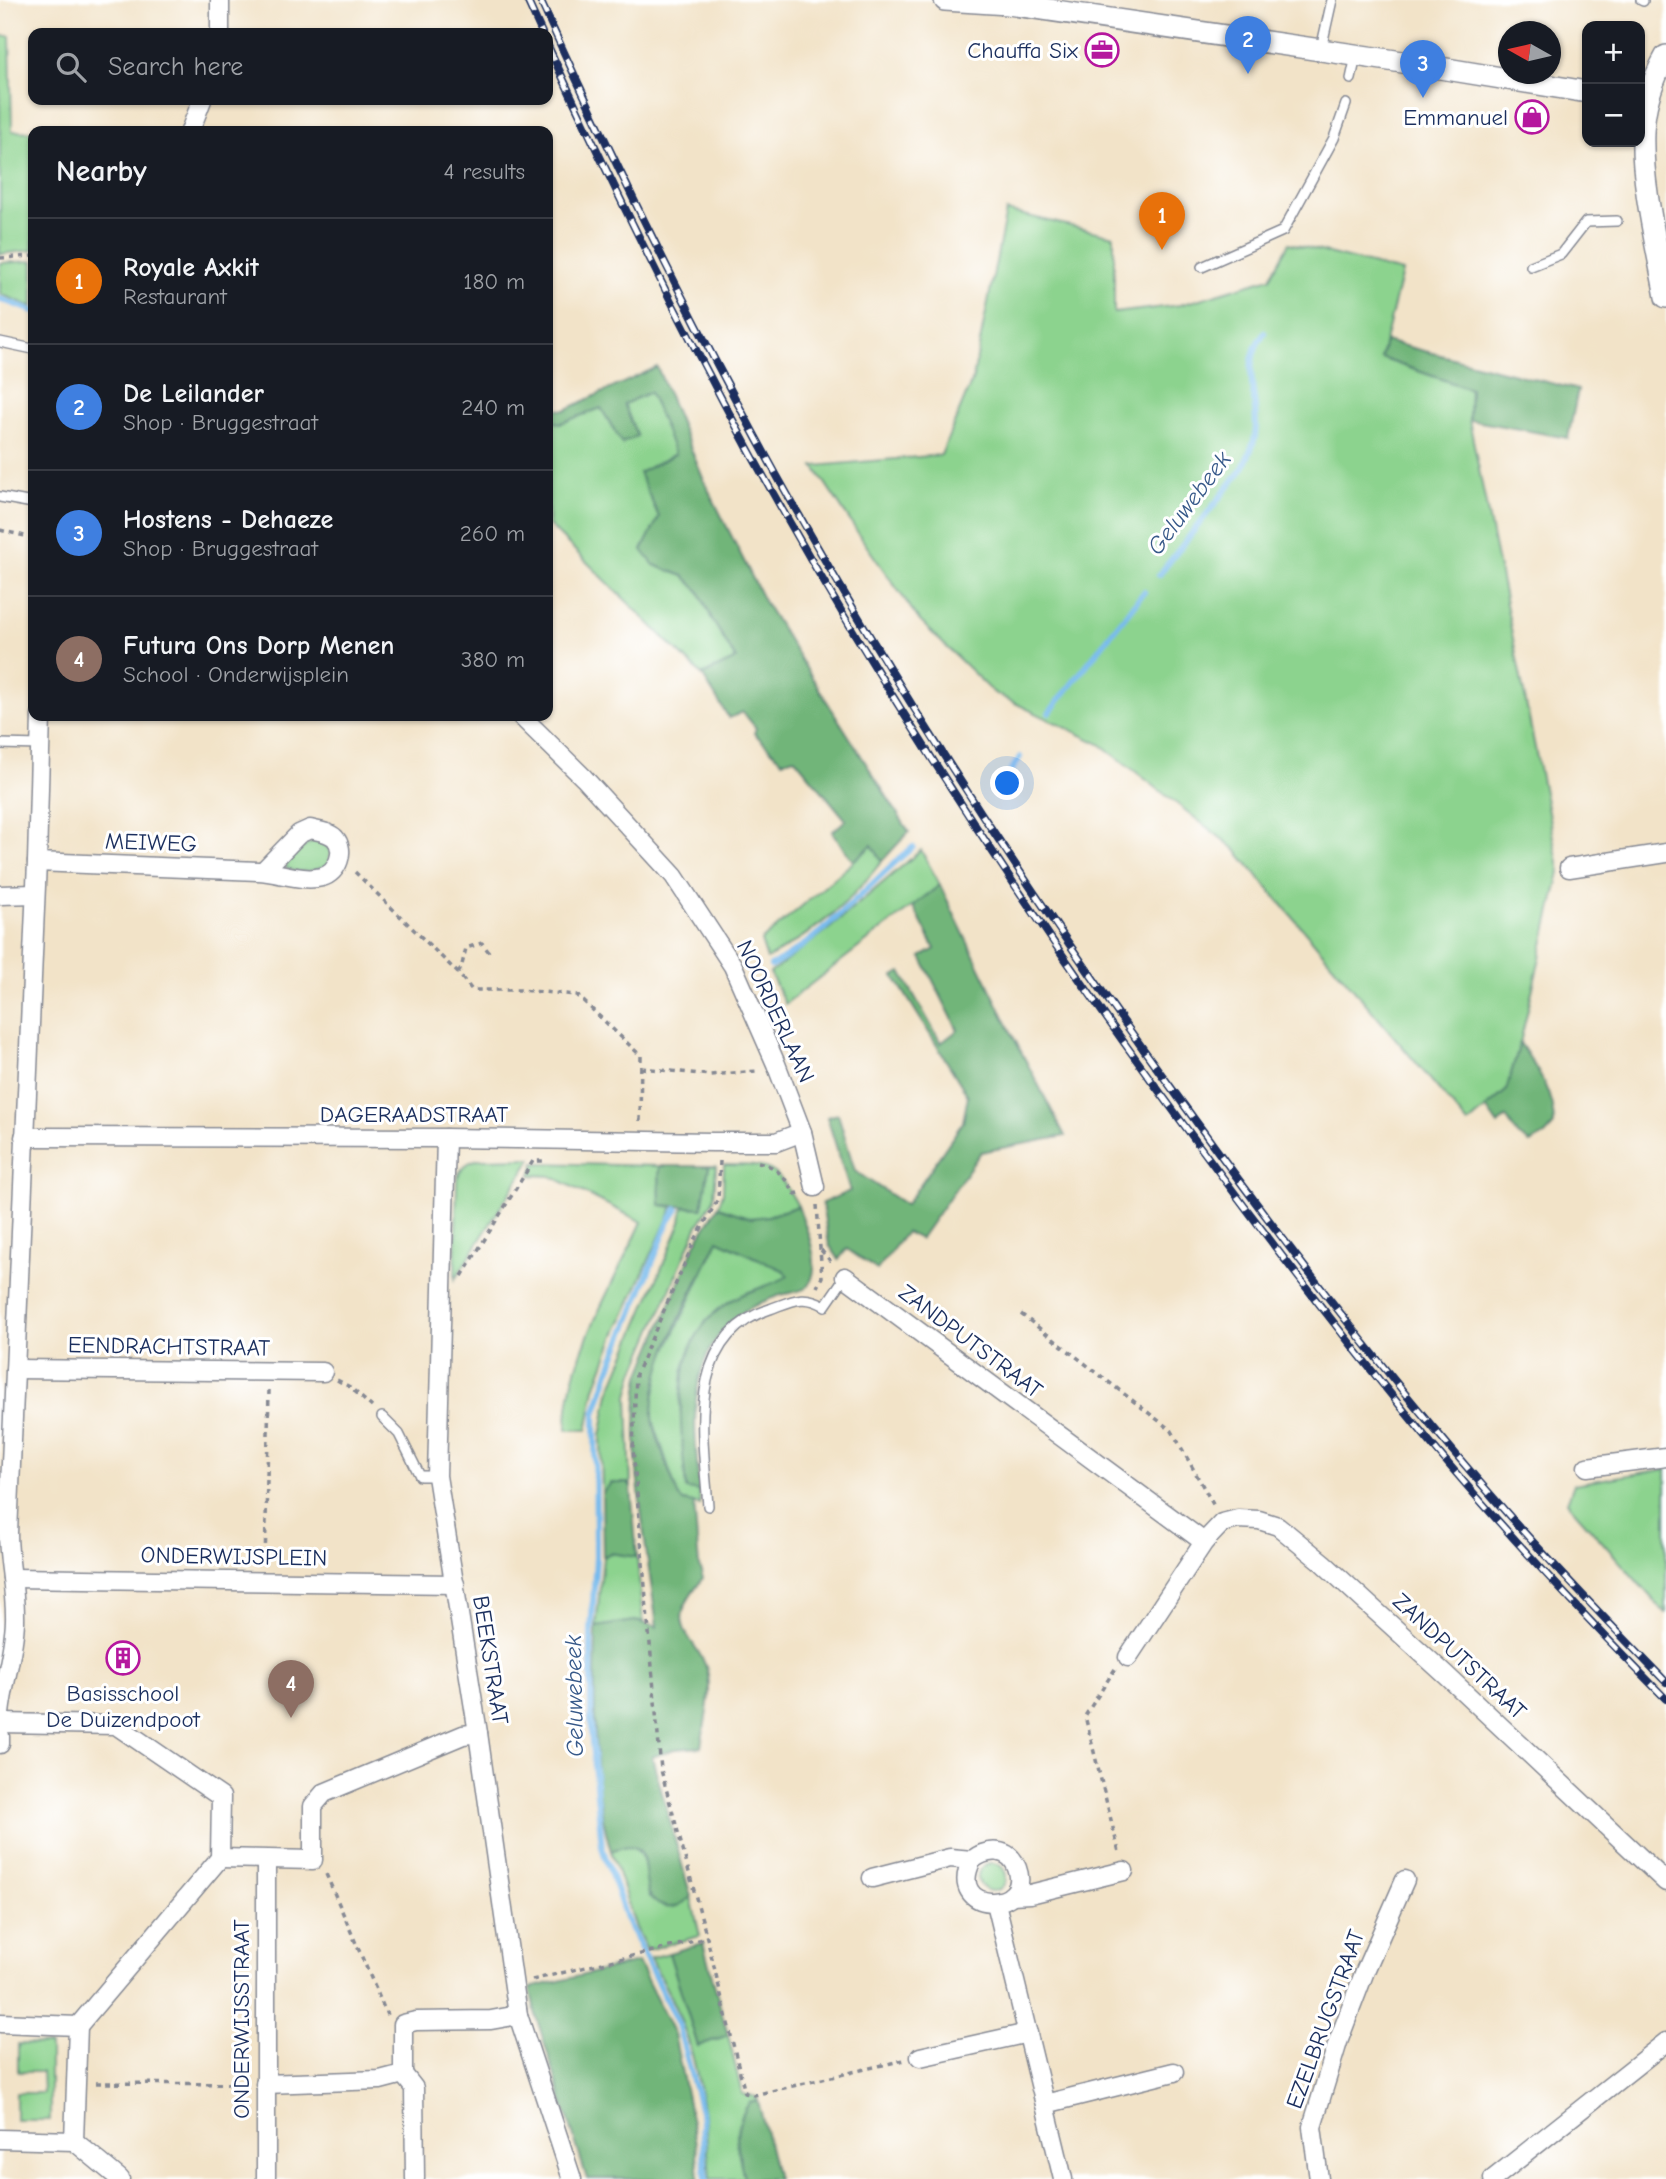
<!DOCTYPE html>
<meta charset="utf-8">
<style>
body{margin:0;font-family:"Comic Neue",sans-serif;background:#20242c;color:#f1f3f6}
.controls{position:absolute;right:21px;top:21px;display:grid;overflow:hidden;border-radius:14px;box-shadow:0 2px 5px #0004}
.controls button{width:63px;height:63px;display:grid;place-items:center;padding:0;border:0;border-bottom:2px solid #363941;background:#171b24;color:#f1f3f6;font:35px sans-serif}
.compass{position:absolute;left:1498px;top:21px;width:63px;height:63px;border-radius:50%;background:#171b24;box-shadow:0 2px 5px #0004;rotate:278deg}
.you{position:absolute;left:1008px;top:784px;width:24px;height:24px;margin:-18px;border:5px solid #fff;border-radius:50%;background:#1a73e8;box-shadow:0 0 0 10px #1a73e833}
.badge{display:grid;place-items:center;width:46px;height:46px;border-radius:50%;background:#b45309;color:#fff;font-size:23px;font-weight:700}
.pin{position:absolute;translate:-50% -58px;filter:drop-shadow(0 2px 4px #0008)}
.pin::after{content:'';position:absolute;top:37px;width:24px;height:21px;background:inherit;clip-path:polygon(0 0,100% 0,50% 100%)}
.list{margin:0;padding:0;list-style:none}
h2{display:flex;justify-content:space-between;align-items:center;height:91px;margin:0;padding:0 28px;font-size:30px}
h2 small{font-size:23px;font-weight:400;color:#9ea1a6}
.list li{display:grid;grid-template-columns:46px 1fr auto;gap:21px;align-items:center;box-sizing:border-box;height:126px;padding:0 28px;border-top:2px solid #363941}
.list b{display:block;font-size:26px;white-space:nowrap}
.list p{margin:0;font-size:23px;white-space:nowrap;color:#9ea1a6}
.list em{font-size:23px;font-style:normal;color:#9ea1a6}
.icon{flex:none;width:38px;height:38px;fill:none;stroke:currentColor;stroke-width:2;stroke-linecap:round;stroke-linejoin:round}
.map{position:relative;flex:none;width:1666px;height:2179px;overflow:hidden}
.search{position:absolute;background:#171b24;box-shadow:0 2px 5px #0004;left:28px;top:28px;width:525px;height:77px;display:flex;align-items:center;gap:18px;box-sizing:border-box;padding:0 24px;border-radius:14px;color:#9ea1a6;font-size:26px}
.panel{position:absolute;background:#171b24;box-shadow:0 2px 5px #0004;left:28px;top:126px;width:525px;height:595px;border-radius:14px}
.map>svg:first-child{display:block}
</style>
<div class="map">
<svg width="1666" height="2179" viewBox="0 0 1666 2179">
<rect width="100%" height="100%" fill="#fff"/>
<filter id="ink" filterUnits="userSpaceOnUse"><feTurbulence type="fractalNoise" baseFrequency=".0143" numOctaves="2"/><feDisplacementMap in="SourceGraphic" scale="14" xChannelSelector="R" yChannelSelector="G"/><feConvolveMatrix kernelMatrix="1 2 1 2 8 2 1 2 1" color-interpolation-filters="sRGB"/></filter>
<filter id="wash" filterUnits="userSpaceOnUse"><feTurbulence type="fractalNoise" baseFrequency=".00686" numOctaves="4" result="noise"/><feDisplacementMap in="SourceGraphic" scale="28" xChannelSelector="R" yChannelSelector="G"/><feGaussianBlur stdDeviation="1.57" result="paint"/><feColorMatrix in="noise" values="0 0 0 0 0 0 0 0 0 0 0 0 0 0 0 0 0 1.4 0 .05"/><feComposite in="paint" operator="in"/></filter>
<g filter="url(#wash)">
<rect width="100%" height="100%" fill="#f2e3c8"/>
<g fill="#8cd38e" stroke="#548176" stroke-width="2">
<path d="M0,36h10l2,95 21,1v118l-33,4z"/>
<path d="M1006,211l108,25v77l66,-8 90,-27 19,-35 113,29 -21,86 89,31 -1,31 91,452 -40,171 -14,48 -38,33 -233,-275 -135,-105 -106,-51 -74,-72 -54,-76 -52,-79 127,-11 32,-77z"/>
<path d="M33,261v46l-33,-13v-31z"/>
<path d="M650,392l26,62 -17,63 -5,48 30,11 15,15 14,30 23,39 -34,15 -154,-151v-103l13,2 40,-15 21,35 2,-39z"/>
<path d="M321,839l10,13 -4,14c-12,5 -32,9 -42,1 7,-12 22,-26 36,-28z"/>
<path d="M873,845l9,16c-36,46 -65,69 -115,98l-6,-18z"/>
<path d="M921,850l19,35 -155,119 -15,-31 60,-45z"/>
<path d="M532,1158l-77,121 2,-100c4,-12 10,-17 22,-20z"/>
<path d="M535,1163l124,3 1,39 13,2 -58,128 -20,53 -8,42h-20c-2,-68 47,-147 75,-208l-91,-46 -20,-1z"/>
<path d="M724,1165c46,0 51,-1 74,41l-30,10 -17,2 -33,-11 5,-14z"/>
<path d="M709,1166h7l-2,33 -17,28 -63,146 -6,23 3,92 -3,-5 -26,10 -1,-57 8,-43 72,-171 2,-15 18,1z"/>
<path d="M718,1240l65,30 6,6 -83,44 -15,27 -8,25 -3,31 6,85 13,3 1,14 -17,-4 -5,-5 -26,-79 2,-18 8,-39z"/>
<path d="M1666,1469v143l-1,1 -98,-111 7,-18z"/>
<path d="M610,1553l27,4 6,65 -8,-1 -39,6 7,-70z"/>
<path d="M631,1846c16,6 15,35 18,50l38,4 4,-3 9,39 -53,14 -11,-22 -25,-77 8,-4z"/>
<circle cx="992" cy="1877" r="14"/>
<path d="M669,1953l29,93 30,-11 14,59 15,3 1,4 -9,2c-19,30 -11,43 -5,76h-34c-3,-51 -9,-103 -26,-151 -9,-24 -22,-47 -33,-70z"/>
<path d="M18,2044l32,1v75h-34v-27h27l-1,-21h-24z"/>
</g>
<g fill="#71b579" stroke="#46726c" stroke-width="2">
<path d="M1385,341l193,49 -10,48 -99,-18 1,-31 -89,-31z"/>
<path d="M657,367l48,116 59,118 145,231 -27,29 -10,-16 -19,16 -21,-29 14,-12 -52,-63 -12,4 -28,-28 2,-5 -13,-16 -14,6 -27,-43 34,-16 -23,-38 -14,-30 -15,-15 -30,-11 -12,-15 17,-33 -20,-44 36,-19 -25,-62 -26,12 13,32 -15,7 -21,-35 -40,15 -13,-2v-12l17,1z"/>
<path d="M940,885l74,153 51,98 -84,16 -61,87 -14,-7 -29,38 -30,-21 -8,10 -10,-14 -7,-42 28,-12 -23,-74 11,-3 17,57 51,34 57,-83 5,-26 -74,-120 7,-4 40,71 17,-13 -37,-73 14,-8 -22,-43z"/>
<path d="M1520,1043c17,26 34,50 34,82l-9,10 -15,8 -12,-8 -12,-18 -8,8 -12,-17 20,-17z"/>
<path d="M659,1166h50l-7,42 -42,-3z"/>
<path d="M798,1206c7,19 17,42 16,62 0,6 -3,16 -8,20 -7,4 -18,5 -25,7 -22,7 -45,18 -59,36 -37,46 -26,106 -23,160l-13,-2c-5,-66 -21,-152 48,-190 17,-10 37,-13 54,-23l-5,-6 -65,-30c-24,50 -65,119 -65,174 -1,16 19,63 25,82l5,5 11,2 5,63 4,12c-16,23 -31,36 -12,63 7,10 13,18 16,29 6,24 -3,54 -6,77l-27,2 -22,8 39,140c-7,6 -16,12 -25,10 -30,-6 -14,-44 -28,-58 -7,-6 -19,-1 -27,2 -21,-71 -16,-150 -15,-224l39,-6 22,6c-10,-79 -30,-174 -17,-252l56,-133 22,-35 33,11 17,-2z"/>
<path d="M611,1483h17l3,5 6,69 -27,-4 -7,4 -1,-64z"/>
<path d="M703,1943l25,92 -30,11 -29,-93z"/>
<path d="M638,1962l36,72 22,109 3,36h-112l-51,-163 -6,-28z"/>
<path d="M758,2101l19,78h-33c-6,-33 -14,-46 5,-76z"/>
</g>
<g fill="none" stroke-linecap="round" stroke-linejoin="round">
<g stroke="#78bbed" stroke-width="6">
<path d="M0,299l33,12"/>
<path d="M1159,575l84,-107c4,-10 10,-20 12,-32 6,-36 -17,-69 9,-103"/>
<path d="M1049,713l95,-121"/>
<path d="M1000,789l20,-32"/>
<path d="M771,966c55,-29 94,-80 142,-119"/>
<path d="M677,1209l-8,12 -59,147 -15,46 1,143 -5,75v99l11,116 24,71 52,106 23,87 5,68"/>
</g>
</g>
</g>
<g filter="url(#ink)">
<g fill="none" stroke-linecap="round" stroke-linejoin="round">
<defs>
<g id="service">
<path d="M1641,0l2,1"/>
<path d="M1321,49l11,-49"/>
<path d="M1351,79l5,-23"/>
<path d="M1531,266l30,-12 25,-32 31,-1"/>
<path d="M1202,267l81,-36 51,-93 12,-34"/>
<path d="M0,342l33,7"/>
<path d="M0,497l33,6"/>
<path d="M0,744l40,1"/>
<path d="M382,1417l17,17 21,42h17"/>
<path d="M708,1506c-5,-70 -24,-169 62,-197 22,-8 34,-16 55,-3l20,-29"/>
</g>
<g id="minor">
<path d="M220,0v33"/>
<path d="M190,131l12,-31"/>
<path d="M521,716l63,62 90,98 59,90 43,98 26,68 13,55"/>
<path d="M37,862c74,3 147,6 221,9 21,1 44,11 64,6 16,-4 24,-27 13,-39 -6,-6 -17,-7 -25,-9l-11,5 -36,37"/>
<path d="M1569,868l97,-15"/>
<path d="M0,895l35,-1"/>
<path d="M24,1137l422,1 267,4h63l26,-10"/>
<path d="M446,1138l-9,338 41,257 40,282 54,164"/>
<path d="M845,1277l359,265"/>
<path d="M15,1369l308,3"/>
<path d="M1587,1467l79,-10"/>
<path d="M12,1578l443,6"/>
<path d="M1128,1657l76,-115 18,-19 16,-4 21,1 19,6 45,37 125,114 218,205"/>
<path d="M0,1714c3,-31 14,-61 15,-93 1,-30 -7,-58 -7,-88l29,-671 4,-146"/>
<path d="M0,1723l116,2 105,72 -1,61 93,2v-54l11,-13 139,-58 15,-2"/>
<path d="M0,1736v8"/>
<path d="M872,1878l78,-20 22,2c15,-12 37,-13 45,8 17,46 -73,47 -45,-8"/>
<path d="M1012,1895l18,-1 94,-23"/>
<path d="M996,1903l67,276"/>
<path d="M0,2023l78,3 -4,115 -74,-2"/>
<path d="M78,2026l142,-168"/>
<path d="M920,2057l108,-24"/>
<path d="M403,2074l11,14 1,91"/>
<path d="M265,2084l115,-4 23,-6v-50l13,-3 75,-1 27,-5"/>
<path d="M1045,2104l129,-32"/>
<path d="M74,2141l46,38"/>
<path d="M266,2179v-319"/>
<path d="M1319,2179l-7,-52 26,-85 27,-71 40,-91"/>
<path d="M1493,2179l173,-137"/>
</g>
<g id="tertiary">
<path d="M945,0l63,4 408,60 171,28"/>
<path d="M1666,56c-13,23 -22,49 -23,76 -2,51 14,115 23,165"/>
</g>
</defs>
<use href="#service" stroke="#868993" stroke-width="12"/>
<use href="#minor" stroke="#868993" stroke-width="21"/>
<use href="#tertiary" stroke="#868993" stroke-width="24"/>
<g stroke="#868993" stroke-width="3.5" stroke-dasharray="5 5" stroke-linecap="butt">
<path d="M0,258l33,-2"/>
<path d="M0,530l33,8"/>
<path d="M355,872l103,101 14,17h48l57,5 64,61 -1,66"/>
<path d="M458,973l3,-4 5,-21 16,-5 9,12"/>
<path d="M641,1068l69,7 47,-4"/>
<path d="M720,1161l-2,38 -23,41 -59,134 -3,75 28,321 46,168 38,155 9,2 150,-35"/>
<path d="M758,1162c19,4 27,16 37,32l4,-1"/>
<path d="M817,1205l5,72 -5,10"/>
<path d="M821,1250l11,13"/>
<path d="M462,1276l71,-115h11"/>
<path d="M1021,1314l151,117 42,75"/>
<path d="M337,1380l13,7 22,20"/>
<path d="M265,1565l4,-175"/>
<path d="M1115,1669l-30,47 34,136"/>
<path d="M326,1874l61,141"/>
<path d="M532,1980l175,-42"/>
<path d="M96,2083l153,1"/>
</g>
<use href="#service" stroke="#fff" stroke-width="9"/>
<use href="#minor" stroke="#fff" stroke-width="18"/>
<use href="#tertiary" stroke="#fff" stroke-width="21"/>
<defs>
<g id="rail">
<path d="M527,0l15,33"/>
<path d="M540,0c62,137 127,271 198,404 134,252 292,493 462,723 96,132 197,262 305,384 52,59 107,115 161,171"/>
<path d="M548,46c63,137 130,273 202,406 120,218 255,427 401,628 91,125 184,248 283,367 74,88 152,171 232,252"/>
</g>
</defs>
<use href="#rail" stroke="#1b2f5e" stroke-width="8"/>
<use href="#rail" stroke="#fff" stroke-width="5" stroke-dasharray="16" stroke-linecap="butt"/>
</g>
</g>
<defs>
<symbol id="office-ring" viewBox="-11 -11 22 22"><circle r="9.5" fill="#fff" stroke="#b5179e" stroke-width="1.5"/><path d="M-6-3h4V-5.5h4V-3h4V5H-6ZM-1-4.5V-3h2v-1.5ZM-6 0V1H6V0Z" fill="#b5179e"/></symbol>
<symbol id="shop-ring" viewBox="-11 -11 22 22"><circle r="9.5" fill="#fff" stroke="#b5179e" stroke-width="1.5"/><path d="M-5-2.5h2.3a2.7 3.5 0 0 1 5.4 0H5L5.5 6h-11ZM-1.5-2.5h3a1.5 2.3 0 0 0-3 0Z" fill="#b5179e"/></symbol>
<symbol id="building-ring" viewBox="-11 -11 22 22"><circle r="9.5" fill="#fff" stroke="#b5179e" stroke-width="1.5"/><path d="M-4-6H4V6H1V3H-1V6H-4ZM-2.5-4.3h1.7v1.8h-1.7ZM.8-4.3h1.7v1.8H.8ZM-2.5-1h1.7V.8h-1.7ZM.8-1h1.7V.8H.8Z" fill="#b5179e"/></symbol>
</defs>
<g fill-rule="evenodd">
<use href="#office-ring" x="1083" y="31" width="38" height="38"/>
<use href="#shop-ring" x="1513" y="98" width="38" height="38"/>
<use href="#building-ring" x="104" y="1639" width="38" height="38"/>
</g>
<g text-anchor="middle" stroke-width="6" stroke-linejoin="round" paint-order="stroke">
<g font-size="23" fill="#1b2f5e" stroke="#fff" text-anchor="end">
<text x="1078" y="58">Chauffa Six</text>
<text x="1508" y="125">Emmanuel</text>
<text x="123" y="1701" text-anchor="middle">Basisschool<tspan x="123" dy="26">De Duizendpoot</tspan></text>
</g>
<g font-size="23" fill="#1b2f5e" stroke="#fff">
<text transform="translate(151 842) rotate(2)" y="8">MEIWEG</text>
<text transform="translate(776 1011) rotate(65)" y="8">NOORDERLAAN</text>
<text x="414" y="1122">DAGERAADSTRAAT</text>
<text transform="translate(971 1341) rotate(37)" y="8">ZANDPUTSTRAAT</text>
<text transform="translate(169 1346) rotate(1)" y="8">EENDRACHTSTRAAT</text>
<text transform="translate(234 1556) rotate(1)" y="8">ONDERWIJSPLEIN</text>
<text transform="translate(1460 1656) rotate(43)" y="8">ZANDPUTSTRAAT</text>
<text transform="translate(491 1660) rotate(81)" y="8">BEEKSTRAAT</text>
<text transform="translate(241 2019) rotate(-90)" y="8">ONDERWIJSSTRAAT</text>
<text transform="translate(1325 2019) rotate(-70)" y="8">EZELBRUGSTRAAT</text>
</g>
<g font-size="24" font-style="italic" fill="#375989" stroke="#fff">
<text transform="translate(1189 503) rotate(-53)" y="8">Geluwebeek</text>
<text transform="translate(574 1696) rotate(-91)" y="8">Geluwebeek</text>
</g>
</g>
</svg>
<div class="controls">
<button>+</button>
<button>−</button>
</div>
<svg class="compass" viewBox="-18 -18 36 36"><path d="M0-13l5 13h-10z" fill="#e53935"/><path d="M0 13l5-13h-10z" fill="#9ea1a6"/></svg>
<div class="you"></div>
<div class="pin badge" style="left:1162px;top:250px;background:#e8710a">1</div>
<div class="pin badge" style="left:1248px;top:74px;background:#3f7fe0">2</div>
<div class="pin badge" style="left:1423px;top:98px;background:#3f7fe0">3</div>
<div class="pin badge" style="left:291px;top:1718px;background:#8d6e63">4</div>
<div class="search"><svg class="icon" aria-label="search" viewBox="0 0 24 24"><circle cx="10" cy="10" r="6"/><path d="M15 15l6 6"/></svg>Search here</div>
<section class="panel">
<h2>Nearby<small>4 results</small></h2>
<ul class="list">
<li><span class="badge" style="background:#e8710a">1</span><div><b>Royale Axkit</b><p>Restaurant</p></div><em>180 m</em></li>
<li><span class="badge" style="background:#3f7fe0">2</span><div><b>De Leilander</b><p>Shop · Bruggestraat</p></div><em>240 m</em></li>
<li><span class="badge" style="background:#3f7fe0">3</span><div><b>Hostens - Dehaeze</b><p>Shop · Bruggestraat</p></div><em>260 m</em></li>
<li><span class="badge" style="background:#8d6e63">4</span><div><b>Futura Ons Dorp Menen</b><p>School · Onderwijsplein</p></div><em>380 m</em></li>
</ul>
</section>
</div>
